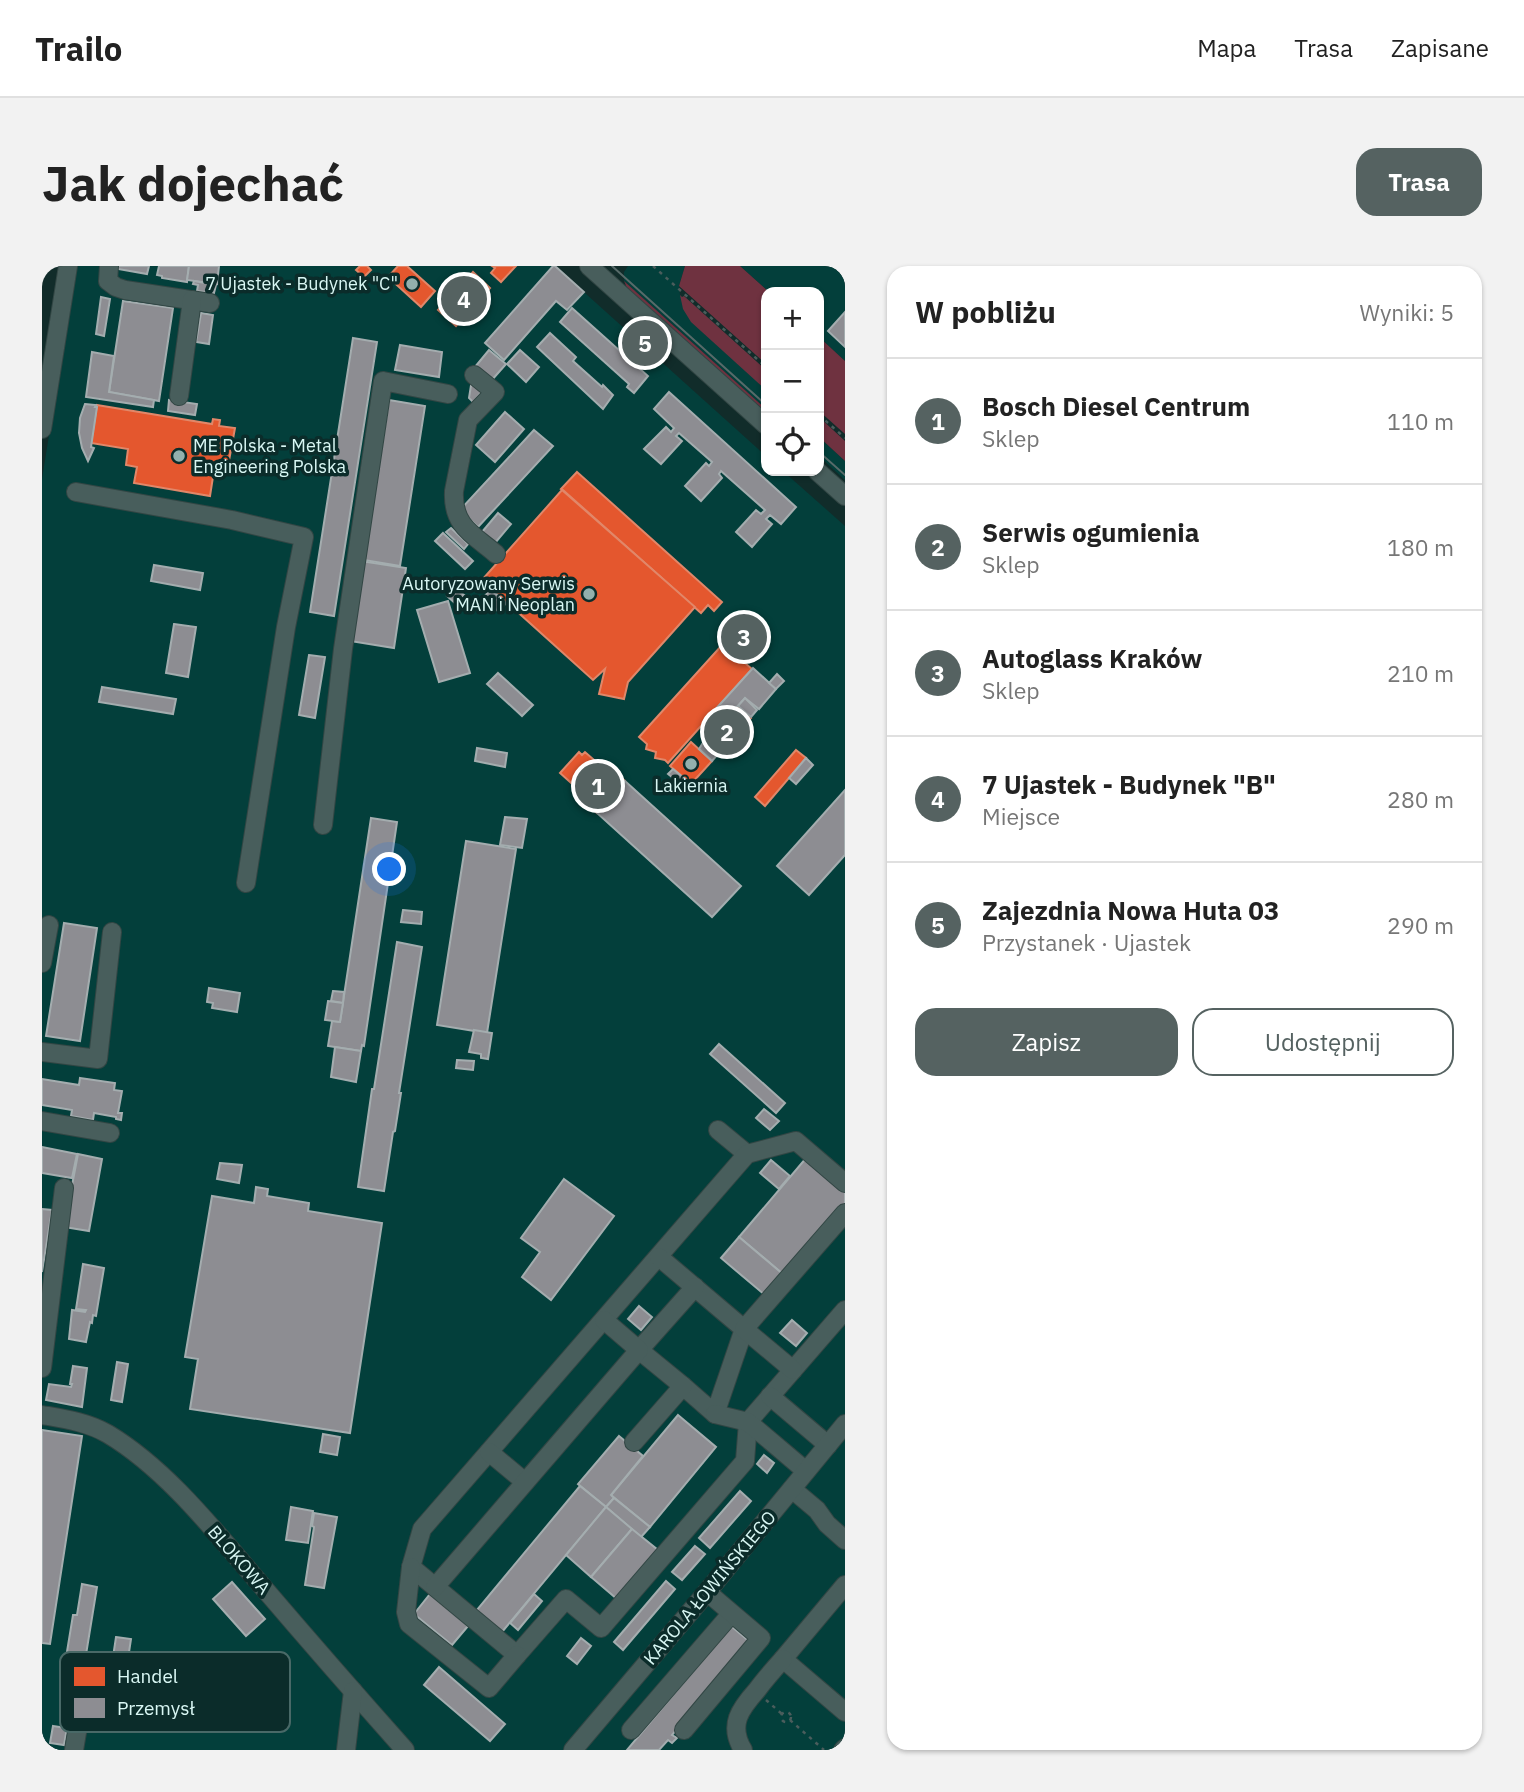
<!DOCTYPE html>
<html lang="pl">
<meta charset="utf-8">
<style>
body{margin:0;font-family:"IBM Plex Sans",sans-serif;background:#f2f2f2;color:#222}
.controls{position:absolute;right:21px;top:21px;display:grid;overflow:hidden;border-radius:14px;box-shadow:0 2px 5px #0004}
.controls button{width:63px;height:63px;display:grid;place-items:center;padding:0;border:0;border-bottom:2px solid #e0e0e0;background:#fff;color:#222;font:35px sans-serif}
.you{position:absolute;left:348px;top:604px;width:24px;height:24px;margin:-18px;border:5px solid #fff;border-radius:50%;background:#1a73e8;box-shadow:0 0 0 10px #1a73e833}
.badge{display:grid;place-items:center;width:46px;height:46px;border-radius:50%;background:#556261;color:#fff;font-size:23px;font-weight:700}
.pin{position:absolute;translate:-50% -50%;border:4px solid #fff;box-shadow:0 2px 7px #0006}
.list{margin:0;padding:0;list-style:none}
h2{display:flex;justify-content:space-between;align-items:center;height:91px;margin:0;padding:0 28px;font-size:30px}
h2 small{font-size:23px;font-weight:400;color:#767676}
.list li{display:grid;grid-template-columns:46px 1fr auto;gap:21px;align-items:center;box-sizing:border-box;height:126px;padding:0 28px;border-top:2px solid #e0e0e0}
.list b{display:block;font-size:26px;white-space:nowrap}
.list p{margin:0;font-size:23px;white-space:nowrap;color:#767676}
.list em{font-size:23px;font-style:normal;color:#767676}
.actions{display:flex;gap:14px;padding:21px 28px}
.actions a{flex:1;padding:16px 0;border:2px solid #556261;border-radius:21px;text-align:center;font-size:24px;color:#556261}
.actions .main{background:#556261;color:#fff}
.icon{flex:none;width:38px;height:38px;fill:none;stroke:currentColor;stroke-width:2;stroke-linecap:round;stroke-linejoin:round}
.map{position:relative;flex:none;width:803px;height:1484px;overflow:hidden;border-radius:21px}
header{display:flex;align-items:center;gap:42px;box-sizing:border-box;height:98px;padding:0 35px;background:#fff;border-bottom:2px solid #e0e0e0}
header strong{font-size:33px}
nav{display:flex;gap:38px;margin-inline-start:auto;font-size:24px}
.intro{display:flex;align-items:center;justify-content:space-between;box-sizing:border-box;height:168px;padding:0 42px}
h1{margin:0;font-size:49px}
.button{padding:18px 32px;border-radius:21px;background:#556261;color:#fff;font-size:24px;font-weight:700}
main{display:flex;gap:42px;padding:0 42px}
aside{flex:1;background:#fff;border-radius:21px;box-shadow:0 2px 5px #0004}
.map>svg:first-child{display:block}
</style>
<header>
<strong>Trailo</strong>
<nav><a>Mapa</a><a>Trasa</a><a>Zapisane</a></nav>
</header>
<div class="intro"><h1>Jak dojechać</h1><a class="button">Trasa</a></div>
<main>
<div class="map">
<svg width="803" height="1484" viewBox="0 0 803 1484">
<rect width="100%" height="100%" fill="#112c2a"/>
<g fill="#033f3b">
<path d="M34,0h479l211,190v15h17l62,55v1224h-803v-1271z"/>
<path d="M586,0h57l-6,20 1,9 86,95v19l-142,-128v-9z"/>
<path d="M698,0h105v95l-26,-24v-45h-50z"/>
<path d="M777,171l26,24v19l-26,-24z"/>
</g>
<g fill="#6f3240">
<path d="M643,0h55l29,26h-3v72l-87,-78z"/>
<path d="M582,15l142,128v4l-139,-125z"/>
<path d="M638,29l2,2 2,-1 82,74v20l-75,-68 -8,-13z"/>
<path d="M777,71l26,24v73l-26,-23z"/>
<path d="M777,151l26,24v20l-26,-24z"/>
</g>
<g fill="#e4572e" stroke="#e18769" stroke-width="2">
<path d="M318,0h7l4,4 -7,7 -8,-7z"/>
<path d="M356,0h9l28,25 -14,16 -33,-30z"/>
<path d="M450,0h24l-15,16 -10,-9 4,-5z"/>
<path d="M431,6l17,16 -34,38 -18,-16z"/>
<path d="M55,139l115,19 1,-5 7,1 -1,6 16,2 -7,38 -13,-2 -5,32 -76,-13 3,-16 -11,-2 2,-16 -37,-6z"/>
<path d="M535,206l145,130 -8,9 -6,-6 -7,8 -138,-123 -2,-1z"/>
<path d="M520,224l133,117 -67,75 -4,17 -25,-5 6,-25 -12,11 -111,-100z"/>
<path d="M681,378l29,25 -84,94 -3,-3 -10,-2 1,-6 -10,-3 1,-5 -8,-7z"/>
<path d="M696,440l13,12 -32,35 -12,-11z"/>
<path d="M649,476l21,19 -21,23 -21,-18z"/>
<path d="M754,484l10,8 -41,48 -10,-9z"/>
<path d="M537,486l3,3 3,-3 33,29 3,-4 4,4 -28,32 -20,-18 3,-4 -20,-18z"/>
</g>
<g fill="#8d8d92" stroke="#a4adaf" stroke-width="2">
<path d="M76,0h31l-2,8 -29,-5z"/>
<path d="M117,0h30l-2,16 -25,-4v-2l-5,-1z"/>
<path d="M147,0h30l-2,18 -30,-4z"/>
<path d="M511,0h2l29,26 -17,18 -11,-9 -52,59 -19,-17z"/>
<path d="M152,15l22,4 -2,8 -17,-2 1,-6 -5,-1z"/>
<path d="M59,31l9,2 -6,37 -8,-2z"/>
<path d="M81,35l50,7 -14,93 -50,-9z"/>
<path d="M530,42l76,68 -14,17 -7,-6 2,-3 -69,-62z"/>
<path d="M803,46v35l-17,-16z"/>
<path d="M159,47l12,2 -4,29 -13,-2z"/>
<path d="M508,67l26,24 -3,4 29,26 1,-2 10,10 -10,14 -66,-62z"/>
<path d="M311,72l24,4 -43,274 -24,-4z"/>
<path d="M358,79l42,7 -3,25 -44,-7z"/>
<path d="M447,84l17,14 -15,17 -16,-14z"/>
<path d="M478,84l19,17 -13,15 -19,-18z"/>
<path d="M50,86l22,4 -5,36 45,8 -1,7 -67,-10z"/>
<path d="M430,113l12,10 -11,13 -4,-4z"/>
<path d="M627,126l127,115 -15,17 -11,-9 -4,4 6,5 -20,23 -16,-15 20,-22 5,4 4,-4 -44,-39 -2,3 3,4 -21,23 -16,-15 21,-23 3,3 3,-4 -33,-29 -3,3 6,5 -21,23 -17,-15 22,-22 5,5 3,-4 -20,-19z"/>
<path d="M127,134l28,4 -2,11 -27,-4z"/>
<path d="M347,134l36,6 -25,160 -36,-6z"/>
<path d="M43,138l11,1 -1,2h2l-6,40 3,1 -6,13 -6,-13 -3,-15 1,-15z"/>
<path d="M463,146l19,17 -29,33 -19,-17z"/>
<path d="M492,164l19,16 -75,81 -18,-17z"/>
<path d="M456,247l13,11 -16,19 -13,-11z"/>
<path d="M409,262l17,16 -4,5 -18,-17z"/>
<path d="M401,267l30,28 -8,8 -30,-28z"/>
<path d="M319,295l45,7 -12,80 -44,-7z"/>
<path d="M112,299l49,8 -3,17 -49,-9z"/>
<path d="M413,322l9,7 -8,9 -9,-8z"/>
<path d="M449,323l15,14 -7,9 -16,-14z"/>
<path d="M406,335l22,72 -31,9 -22,-72z"/>
<path d="M132,358l22,3 -8,50 -22,-4z"/>
<path d="M267,389l16,2 -10,61 -16,-3z"/>
<path d="M711,402l23,21 -17,20 -14,-11 -21,23 -11,-9z"/>
<path d="M456,407l35,32 -11,11 -35,-32z"/>
<path d="M735,408l7,7 -8,8 -7,-6z"/>
<path d="M60,421l74,12 -3,15 -74,-12z"/>
<path d="M703,432l12,12 -6,7 -13,-11z"/>
<path d="M662,475l14,13 -6,7 -13,-12z"/>
<path d="M435,482l30,5 -2,14 -30,-6z"/>
<path d="M764,492l7,7 -17,19 -7,-6z"/>
<path d="M631,503l18,15 -4,5 -19,-15z"/>
<path d="M583,515l116,105 -29,31 -115,-104z"/>
<path d="M803,524v65l-36,40 -32,-29z"/>
<path d="M463,551l22,2 -5,29 -22,-3z"/>
<path d="M329,552l26,4 -33,224 -2,-1 -1,6 -33,-5 4,-25 8,1z"/>
<path d="M424,575l50,8 -29,184 -50,-8z"/>
<path d="M361,644l19,2 -1,12 -20,-2z"/>
<path d="M22,657l33,5 -17,113 -34,-5z"/>
<path d="M355,676l25,5 -23,146h2l-6,38 -2,1 -9,59 -26,-4 14,-98h2z"/>
<path d="M167,722l31,5 -3,19 -25,-4 1,-5 -6,-1z"/>
<path d="M291,725l11,1 -1,11 -12,-2z"/>
<path d="M286,735l15,2 -3,19 -15,-2z"/>
<path d="M432,764l18,3 -4,26 -7,-1v-4l-12,-2z"/>
<path d="M677,778l66,59 -9,10 -66,-59z"/>
<path d="M293,781l26,4 -5,31 -25,-5z"/>
<path d="M415,794l17,1 -1,9 -17,-2z"/>
<path d="M38,812l35,5 -1,7 8,1 -4,22h4l-1,7 -5,-1v-2l-22,-4 -1,7 -22,-4 1,-6 -30,-5v-26l37,6z"/>
<path d="M722,843l15,12 -9,9 -14,-12z"/>
<path d="M0,881l35,7 -5,24 -30,-5z"/>
<path d="M36,888l24,5 -13,72 -25,-4z"/>
<path d="M765,891l38,32v14l-61,72 -45,-38z"/>
<path d="M729,894l19,16 -11,13 -19,-16z"/>
<path d="M178,897l22,2 -3,18 -22,-4z"/>
<path d="M522,913l50,37 -63,84 -29,-23 18,-25 -19,-14z"/>
<path d="M214,921l12,2 -1,7 42,7 -1,8 74,12 -32,210 -160,-24 8,-50 -13,-2 27,-161 42,7z"/>
<path d="M0,943l10,1 -10,62z"/>
<path d="M697,971l45,38 -18,21 -45,-38z"/>
<path d="M41,998l21,4 -8,48 -3,-1 -1,8 -2,-1 -4,20 -17,-3 3,-29 13,2 1,-2 -10,-1z"/>
<path d="M597,1040l13,11 -11,13 -13,-11z"/>
<path d="M750,1054l15,13 -11,13 -16,-13z"/>
<path d="M75,1096l11,2 -6,38 -11,-2z"/>
<path d="M31,1100l14,2 -5,39 -36,-7 3,-16 22,3 1,-3h-2z"/>
<path d="M636,1149l38,32 -66,80 -39,-32z"/>
<path d="M0,1164l40,6 -32,208 -8,-1z"/>
<path d="M281,1168l17,3 -3,18 -17,-3z"/>
<path d="M577,1170l24,20 -32,39 3,3 -8,9 -28,-23z"/>
<path d="M722,1189l10,8 -7,10 -10,-9z"/>
<path d="M538,1220l26,21 -104,125 -26,-21z"/>
<path d="M698,1225l11,10 -41,47 -11,-10z"/>
<path d="M572,1232l36,29 -9,10 -35,-30z"/>
<path d="M249,1241l22,4 -5,32 -22,-3z"/>
<path d="M564,1241l26,22 -41,48 -25,-22z"/>
<path d="M272,1247l23,4 -13,71 -19,-3 9,-58 -2,-1z"/>
<path d="M590,1263l26,21 -41,49 -26,-22z"/>
<path d="M653,1280l10,8 -23,26 -10,-8z"/>
<path d="M624,1315l9,8 -52,61 -9,-8z"/>
<path d="M190,1316l33,37 -19,17 -33,-37z"/>
<path d="M40,1318l15,3 -14,86 -19,-3 9,-55h4z"/>
<path d="M388,1328l38,32 -16,19 -38,-31z"/>
<path d="M492,1328l8,7 -24,29 -8,-7z"/>
<path d="M689,1360l19,16 -78,93 5,3 -5,5 -4,-3 -9,10h-32z"/>
<path d="M74,1371l15,2 -11,73 -15,-2z"/>
<path d="M539,1372l10,8 -14,18 -10,-8z"/>
<path d="M397,1401l66,57 -15,17 -66,-56z"/>
<path d="M11,1460l14,2 -3,17 -14,-2z"/>
</g>
<g fill="none" stroke-linecap="round" stroke-linejoin="round">
<defs>
<g id="minor">
<path d="M67,0l-1,15 8,6 9,3 85,13"/>
<path d="M547,0l177,159"/>
<path d="M432,109l21,17 -27,28 -14,71c-2,34 18,43 42,63"/>
<path d="M137,130l13,-96"/>
<path d="M0,163l26,-163"/>
<path d="M775,205l28,25"/>
<path d="M34,226l156,28 72,17 -18,90 -40,256"/>
<path d="M281,559l20,-176 40,-268 65,13"/>
<path d="M0,697l7,-38"/>
<path d="M0,786l56,7 14,-127"/>
<path d="M0,855l68,12"/>
<path d="M676,864l29,24"/>
<path d="M803,917l-49,-42 -49,13 -325,375 -11,38 106,88 49,-56 35,29 144,-167 3,-39 97,-112"/>
<path d="M617,991l85,72 -29,85 -32,-28"/>
<path d="M0,1102l22,-180"/>
<path d="M751,1104l-49,-41 101,-116"/>
<path d="M728,1130l58,49"/>
<path d="M673,1148l33,8 58,49"/>
<path d="M0,1149c23,4 45,7 66,19 60,36 109,100 154,152 47,55 95,110 143,164"/>
<path d="M592,1176l49,-56 -44,-36 56,-63"/>
<path d="M447,1186l36,30"/>
<path d="M750,1223l25,21 10,14 18,16"/>
<path d="M369,1301l-5,45 3,12 80,64 28,-33"/>
<path d="M803,1319l-62,74 62,53"/>
<path d="M393,1321l204,-237 -35,-30"/>
<path d="M589,1464l100,-116"/>
<path d="M642,1464l77,-92 -54,-46"/>
<path d="M32,1484l11,-65"/>
<path d="M304,1484l7,-59"/>
<path d="M531,1484l134,-158 138,-168"/>
<path d="M701,1484c-15,-25 -3,-41 14,-60 8,-11 17,-21 26,-31"/>
<path d="M801,1484l2,-2"/>
</g>
</defs>
<use href="#minor" stroke="#324644" stroke-width="20"/>
<g stroke="#4a5d5c" stroke-width="2.5" stroke-dasharray="3.5 5" stroke-linecap="butt">
<path d="M611,0l113,101"/>
<path d="M777,149l26,23"/>
<path d="M724,1434l16,14"/>
<circle cx="744" cy="1451" r="5"/>
<path d="M748,1454l34,30"/>
</g>
<use href="#minor" stroke="#485e5c" stroke-width="18"/>
<g stroke="#576a69" stroke-width="2">
<path d="M570,0l154,139"/>
<path d="M777,186l26,23"/>
</g>
</g>
<g fill="#93b0ad" stroke="#0b2c2a" stroke-width="2.5">
<circle cx="370" cy="18" r="7"/>
<circle cx="137" cy="190" r="7"/>
<circle cx="547" cy="328" r="7"/>
<circle cx="649" cy="498" r="7"/>
</g>
<g text-anchor="middle" stroke-width="7" stroke-linejoin="round" paint-order="stroke">
<g font-size="18" fill="#d9f7f4" stroke="#0b2c2a" text-anchor="end">
<text x="356" y="24">7 Ujastek - Budynek "C"</text>
<text x="151" y="186" text-anchor="start">ME Polska - Metal<tspan x="151" dy="21">Engineering Polska</tspan></text>
<text x="533" y="324">Autoryzowany Serwis<tspan x="533" dy="21">MAN i Neoplan</tspan></text>
<text x="649" y="526" text-anchor="middle">Lakiernia</text>
</g>
<g font-size="18" fill="#d9f7f4" stroke="#0b2c2a">
<text transform="translate(197 1294) rotate(49)" y="6">BLOKOWA</text>
<text transform="translate(668 1322) rotate(-50)" y="6">KAROLA ŁOWIŃSKIEGO</text>
</g>
</g>
<rect x="18" y="1386" width="230" height="80" rx="10" fill="#0b2c2a" stroke="#496967" stroke-width="2"/>
<rect x="32" y="1401" width="31" height="19" fill="#e4572e"/>
<rect x="32" y="1432" width="31" height="20" fill="#8d8d92"/>
<g font-size="19" fill="#d9f7f4">
<text x="75" y="1417">Handel</text>
<text x="75" y="1449">Przemysł</text>
</g>
</svg>
<div class="controls">
<button>+</button>
<button>−</button>
<button><svg class="icon" aria-label="locate" viewBox="0 0 24 24"><circle cx="12" cy="12" r="6"/><path d="M12 2v4M12 18v4M2 12h4M18 12h4"/></svg></button>
</div>
<div class="you"></div>
<div class="pin badge" style="left:556px;top:520px">1</div>
<div class="pin badge" style="left:685px;top:466px">2</div>
<div class="pin badge" style="left:702px;top:371px">3</div>
<div class="pin badge" style="left:422px;top:33px">4</div>
<div class="pin badge" style="left:603px;top:77px">5</div>
</div>
<aside>
<h2>W pobliżu<small>Wyniki: 5</small></h2>
<ul class="list">
<li><span class="badge">1</span><div><b>Bosch Diesel Centrum</b><p>Sklep</p></div><em>110 m</em></li>
<li><span class="badge">2</span><div><b>Serwis ogumienia</b><p>Sklep</p></div><em>180 m</em></li>
<li><span class="badge">3</span><div><b>Autoglass Kraków</b><p>Sklep</p></div><em>210 m</em></li>
<li><span class="badge">4</span><div><b>7 Ujastek - Budynek &quot;B&quot;</b><p>Miejsce</p></div><em>280 m</em></li>
<li><span class="badge">5</span><div><b>Zajezdnia Nowa Huta 03</b><p>Przystanek · Ujastek</p></div><em>290 m</em></li>
</ul>
<div class="actions"><a class="main">Zapisz</a><a>Udostępnij</a></div>
</aside>
</main>
